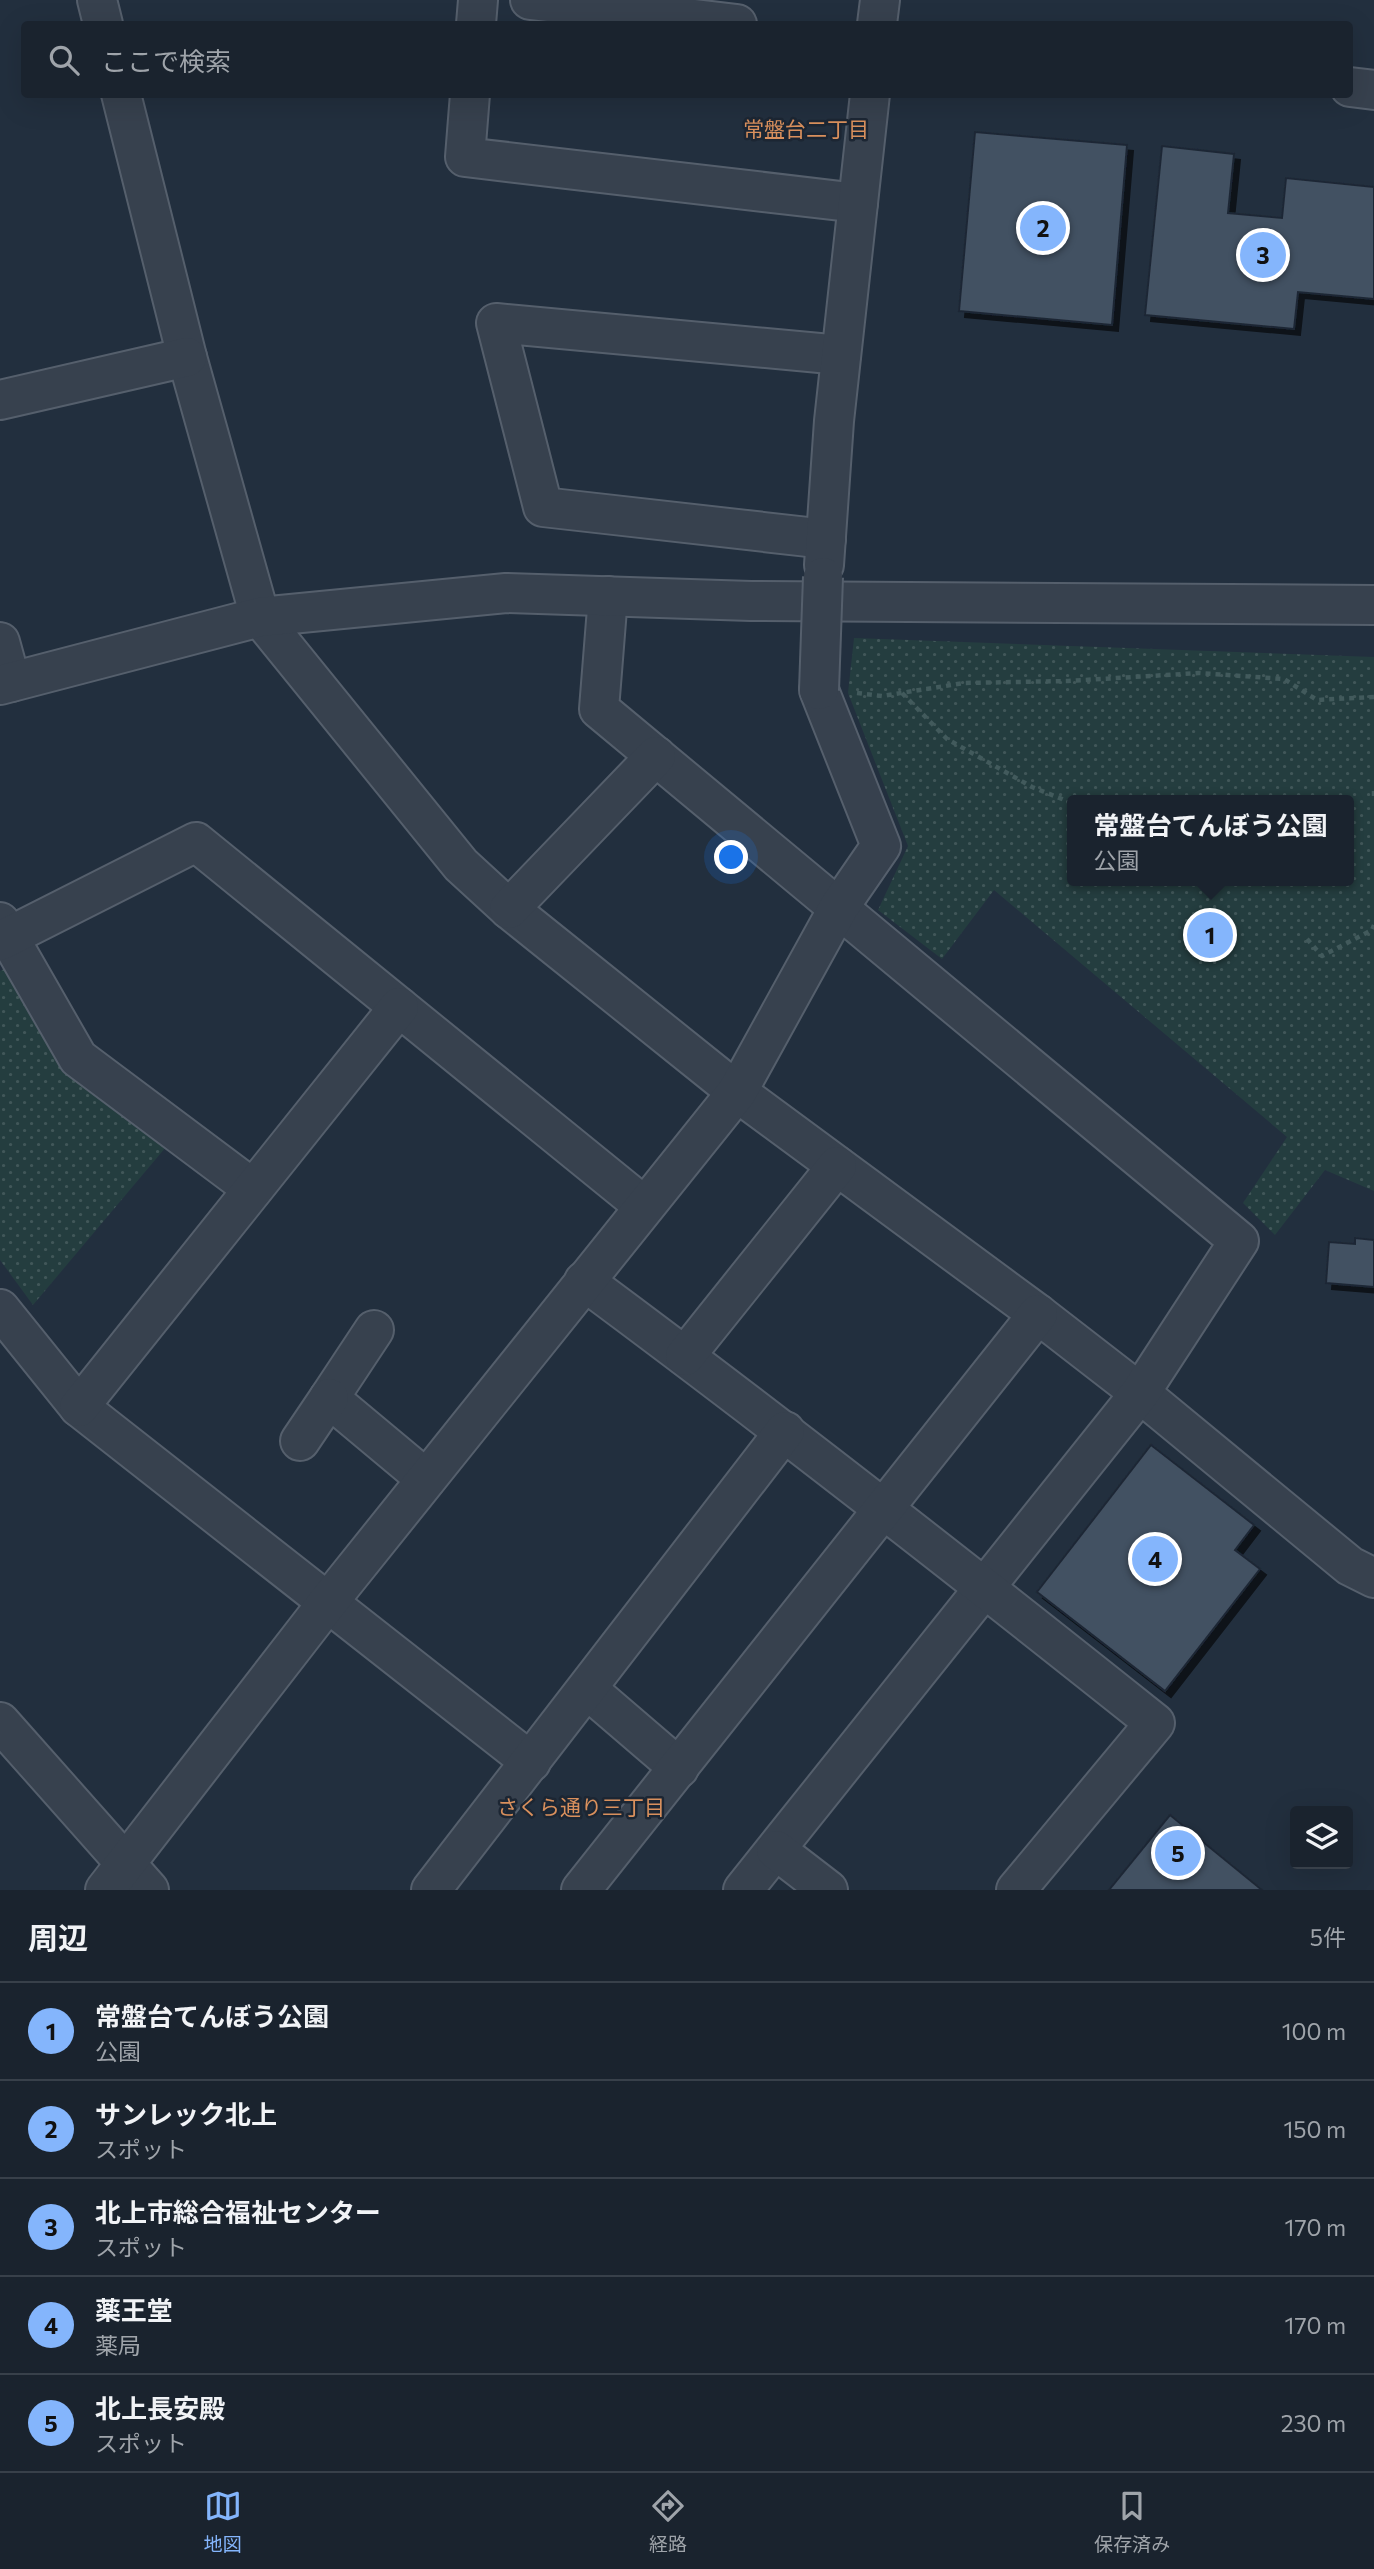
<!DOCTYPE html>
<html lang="ja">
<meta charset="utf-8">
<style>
body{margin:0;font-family:Commissioner,"Noto Sans JP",sans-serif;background:#232b36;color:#f1f3f6}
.controls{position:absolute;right:21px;bottom:21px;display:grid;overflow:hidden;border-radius:7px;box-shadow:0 7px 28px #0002}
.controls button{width:63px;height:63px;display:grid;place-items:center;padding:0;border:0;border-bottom:2px solid #38404a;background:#1a232e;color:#f1f3f6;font:35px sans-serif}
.you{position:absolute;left:732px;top:858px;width:24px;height:24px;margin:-18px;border:5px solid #fff;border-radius:50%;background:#1a73e8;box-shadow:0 0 0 10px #1a73e833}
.badge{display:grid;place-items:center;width:46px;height:46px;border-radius:50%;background:#84b5fc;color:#111;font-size:23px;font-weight:700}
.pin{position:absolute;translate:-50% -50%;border:4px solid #fff;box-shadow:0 2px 7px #0006}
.popup{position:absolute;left:1067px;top:795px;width:287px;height:91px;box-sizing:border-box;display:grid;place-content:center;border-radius:7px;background:#1a232e;filter:drop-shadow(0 2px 5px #0005);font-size:23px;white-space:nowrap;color:#9fa4aa}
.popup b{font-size:26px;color:#f1f3f6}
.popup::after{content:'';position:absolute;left:50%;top:100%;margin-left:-14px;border:14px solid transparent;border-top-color:#1a232e}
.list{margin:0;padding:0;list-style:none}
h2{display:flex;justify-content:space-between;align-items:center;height:91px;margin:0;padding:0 28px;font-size:30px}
h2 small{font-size:23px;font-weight:400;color:#9fa4aa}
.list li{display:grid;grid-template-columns:46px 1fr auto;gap:21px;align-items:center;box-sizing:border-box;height:98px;padding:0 28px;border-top:2px solid #38404a}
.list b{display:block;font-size:26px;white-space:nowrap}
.list p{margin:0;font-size:23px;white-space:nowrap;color:#9fa4aa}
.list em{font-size:23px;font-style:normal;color:#9fa4aa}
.icon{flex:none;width:38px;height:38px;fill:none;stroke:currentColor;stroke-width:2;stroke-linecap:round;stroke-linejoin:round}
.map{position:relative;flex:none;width:1374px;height:1890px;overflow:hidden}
.search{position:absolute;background:#1a232e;box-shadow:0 7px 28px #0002;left:21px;right:21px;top:21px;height:77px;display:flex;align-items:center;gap:18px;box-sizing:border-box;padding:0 24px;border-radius:7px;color:#9fa4aa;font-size:26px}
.sheet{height:581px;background:#1a232e}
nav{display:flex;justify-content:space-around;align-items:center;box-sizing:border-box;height:98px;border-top:2px solid #38404a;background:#1a232e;font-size:19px;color:#9fa4aa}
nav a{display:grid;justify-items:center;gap:4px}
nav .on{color:#84b5fc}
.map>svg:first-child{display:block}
</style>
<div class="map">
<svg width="1374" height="1890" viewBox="0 0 1374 1890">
<defs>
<pattern id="grass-dots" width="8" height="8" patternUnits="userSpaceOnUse" patternTransform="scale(1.75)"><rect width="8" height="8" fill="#243d3f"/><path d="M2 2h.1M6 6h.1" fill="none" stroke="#415759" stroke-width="1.8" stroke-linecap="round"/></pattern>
<filter id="shadow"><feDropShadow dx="6" dy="6" stdDeviation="0" flood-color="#0009"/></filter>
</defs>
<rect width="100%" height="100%" fill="#222f3e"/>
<g fill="url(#grass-dots)" fill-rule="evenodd">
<path d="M854,638l520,19v534l-49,-21 -50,65 -32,-32 44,-66 -293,-247 -52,69 -64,-49 30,-64 -60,-153zM1072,800h276v81h-276z"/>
<path d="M10,966l156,181 -133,158 -33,-45v-289z"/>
</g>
<g fill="#435162" stroke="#1e2835" stroke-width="2" filter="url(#shadow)">
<path d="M975,132l152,13 -15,180 -153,-14z"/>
<path d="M1162,146l72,8 -6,59 54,5 4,-40 88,9v112l-76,-7 -4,37 -149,-14z"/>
<path d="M1355,1238l19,2v47l-48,-4 3,-41 26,2z"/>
<path d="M1151,1445l103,80 -19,25 25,19 -95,122 -128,-99z"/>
<path d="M1170,1815l92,75h-153z"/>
</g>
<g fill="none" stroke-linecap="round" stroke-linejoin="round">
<defs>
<g id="minor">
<path d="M97,0l6,24"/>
<path d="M530,0l207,24"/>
<path d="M476,24l2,-24"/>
<path d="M877,24l3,-24"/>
<path d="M1350,87l24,3"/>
<path d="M121,94l66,263 73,260 201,248 48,44 228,183 301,222 102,79 210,173 24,12"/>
<path d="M470,94l-5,63 393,46"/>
<path d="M0,400l187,-43"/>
<path d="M826,539l-283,-32 -47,-184 345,32"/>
<path d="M824,565l10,-144 36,-327"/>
<path d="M608,596l-9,113 640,532 -99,152 -397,497"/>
<path d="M0,642l11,40"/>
<path d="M0,685l260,-68 246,-24 245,8 623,4"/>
<path d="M509,909l147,-153"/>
<path d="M0,922l78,136 175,131"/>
<path d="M0,941l196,-99 448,364"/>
<path d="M584,1281c193,143 383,292 571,442l-139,167"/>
<path d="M0,1309l79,98 452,355"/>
<path d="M374,1330l-45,68 97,81"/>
<path d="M685,1356l152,-190"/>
<path d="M79,1407l320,-400"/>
<path d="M300,1441l29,-43"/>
<path d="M587,1689l92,79"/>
<path d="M0,1722l149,168"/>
<path d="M776,1850l52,40"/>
<path d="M105,1890l223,-288 409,-510 102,-185 42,-61 -62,-156"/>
<path d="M431,1890l354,-459"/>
<path d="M581,1890l457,-576"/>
</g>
</defs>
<use href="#minor" stroke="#555f6c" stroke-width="42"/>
<g stroke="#425a5c" stroke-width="4.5" stroke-dasharray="5 5" stroke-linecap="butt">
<path d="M857,693l25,3 82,-13 104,-2 131,-8 85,6 33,21 57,-3"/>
<path d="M902,693l45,46 85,48 40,16"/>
<path d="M1374,791v5"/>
<path d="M1307,939l15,17 50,-26 2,-5"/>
</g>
<use href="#minor" stroke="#37414e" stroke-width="38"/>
<defs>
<path id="minor-bridge" d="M819,690l4,-113"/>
</defs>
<use href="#minor-bridge" stroke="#555f6c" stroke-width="42" stroke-linecap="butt"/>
<use href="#minor-bridge" stroke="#37414e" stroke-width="38"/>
</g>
<g text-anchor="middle" stroke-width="5" stroke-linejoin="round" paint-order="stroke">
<g font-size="21" fill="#d9905d" stroke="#1c2633">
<text x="806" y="137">常盤台二丁目</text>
<text x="581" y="1815">さくら通り三丁目</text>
</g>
</g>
</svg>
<div class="controls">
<button><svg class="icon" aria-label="layers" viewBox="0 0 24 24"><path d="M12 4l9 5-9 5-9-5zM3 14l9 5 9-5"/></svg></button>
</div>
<div class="you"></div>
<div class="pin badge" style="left:1210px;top:935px">1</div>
<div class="popup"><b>常盤台てんぼう公園</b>公園</div>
<div class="pin badge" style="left:1043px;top:228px">2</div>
<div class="pin badge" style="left:1263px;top:255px">3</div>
<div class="pin badge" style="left:1155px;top:1559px">4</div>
<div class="pin badge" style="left:1178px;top:1853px">5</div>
<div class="search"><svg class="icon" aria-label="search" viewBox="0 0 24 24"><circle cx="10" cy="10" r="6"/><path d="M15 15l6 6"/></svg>ここで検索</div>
</div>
<section class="sheet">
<h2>周辺<small>5件</small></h2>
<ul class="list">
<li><span class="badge">1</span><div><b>常盤台てんぼう公園</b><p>公園</p></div><em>100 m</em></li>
<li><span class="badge">2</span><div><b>サンレック北上</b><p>スポット</p></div><em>150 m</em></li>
<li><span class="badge">3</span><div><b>北上市総合福祉センター</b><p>スポット</p></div><em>170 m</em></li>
<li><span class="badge">4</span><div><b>薬王堂</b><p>薬局</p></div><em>170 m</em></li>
<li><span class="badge">5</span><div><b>北上長安殿</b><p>スポット</p></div><em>230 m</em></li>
</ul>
</section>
<nav>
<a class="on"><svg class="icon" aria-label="map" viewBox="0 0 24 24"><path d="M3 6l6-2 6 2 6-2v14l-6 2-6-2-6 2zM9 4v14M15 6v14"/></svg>地図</a>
<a><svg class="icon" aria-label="directions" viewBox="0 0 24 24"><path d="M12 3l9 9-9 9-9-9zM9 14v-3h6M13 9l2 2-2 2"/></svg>経路</a>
<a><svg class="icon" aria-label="saved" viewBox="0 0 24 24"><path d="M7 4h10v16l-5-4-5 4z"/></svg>保存済み</a>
</nav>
